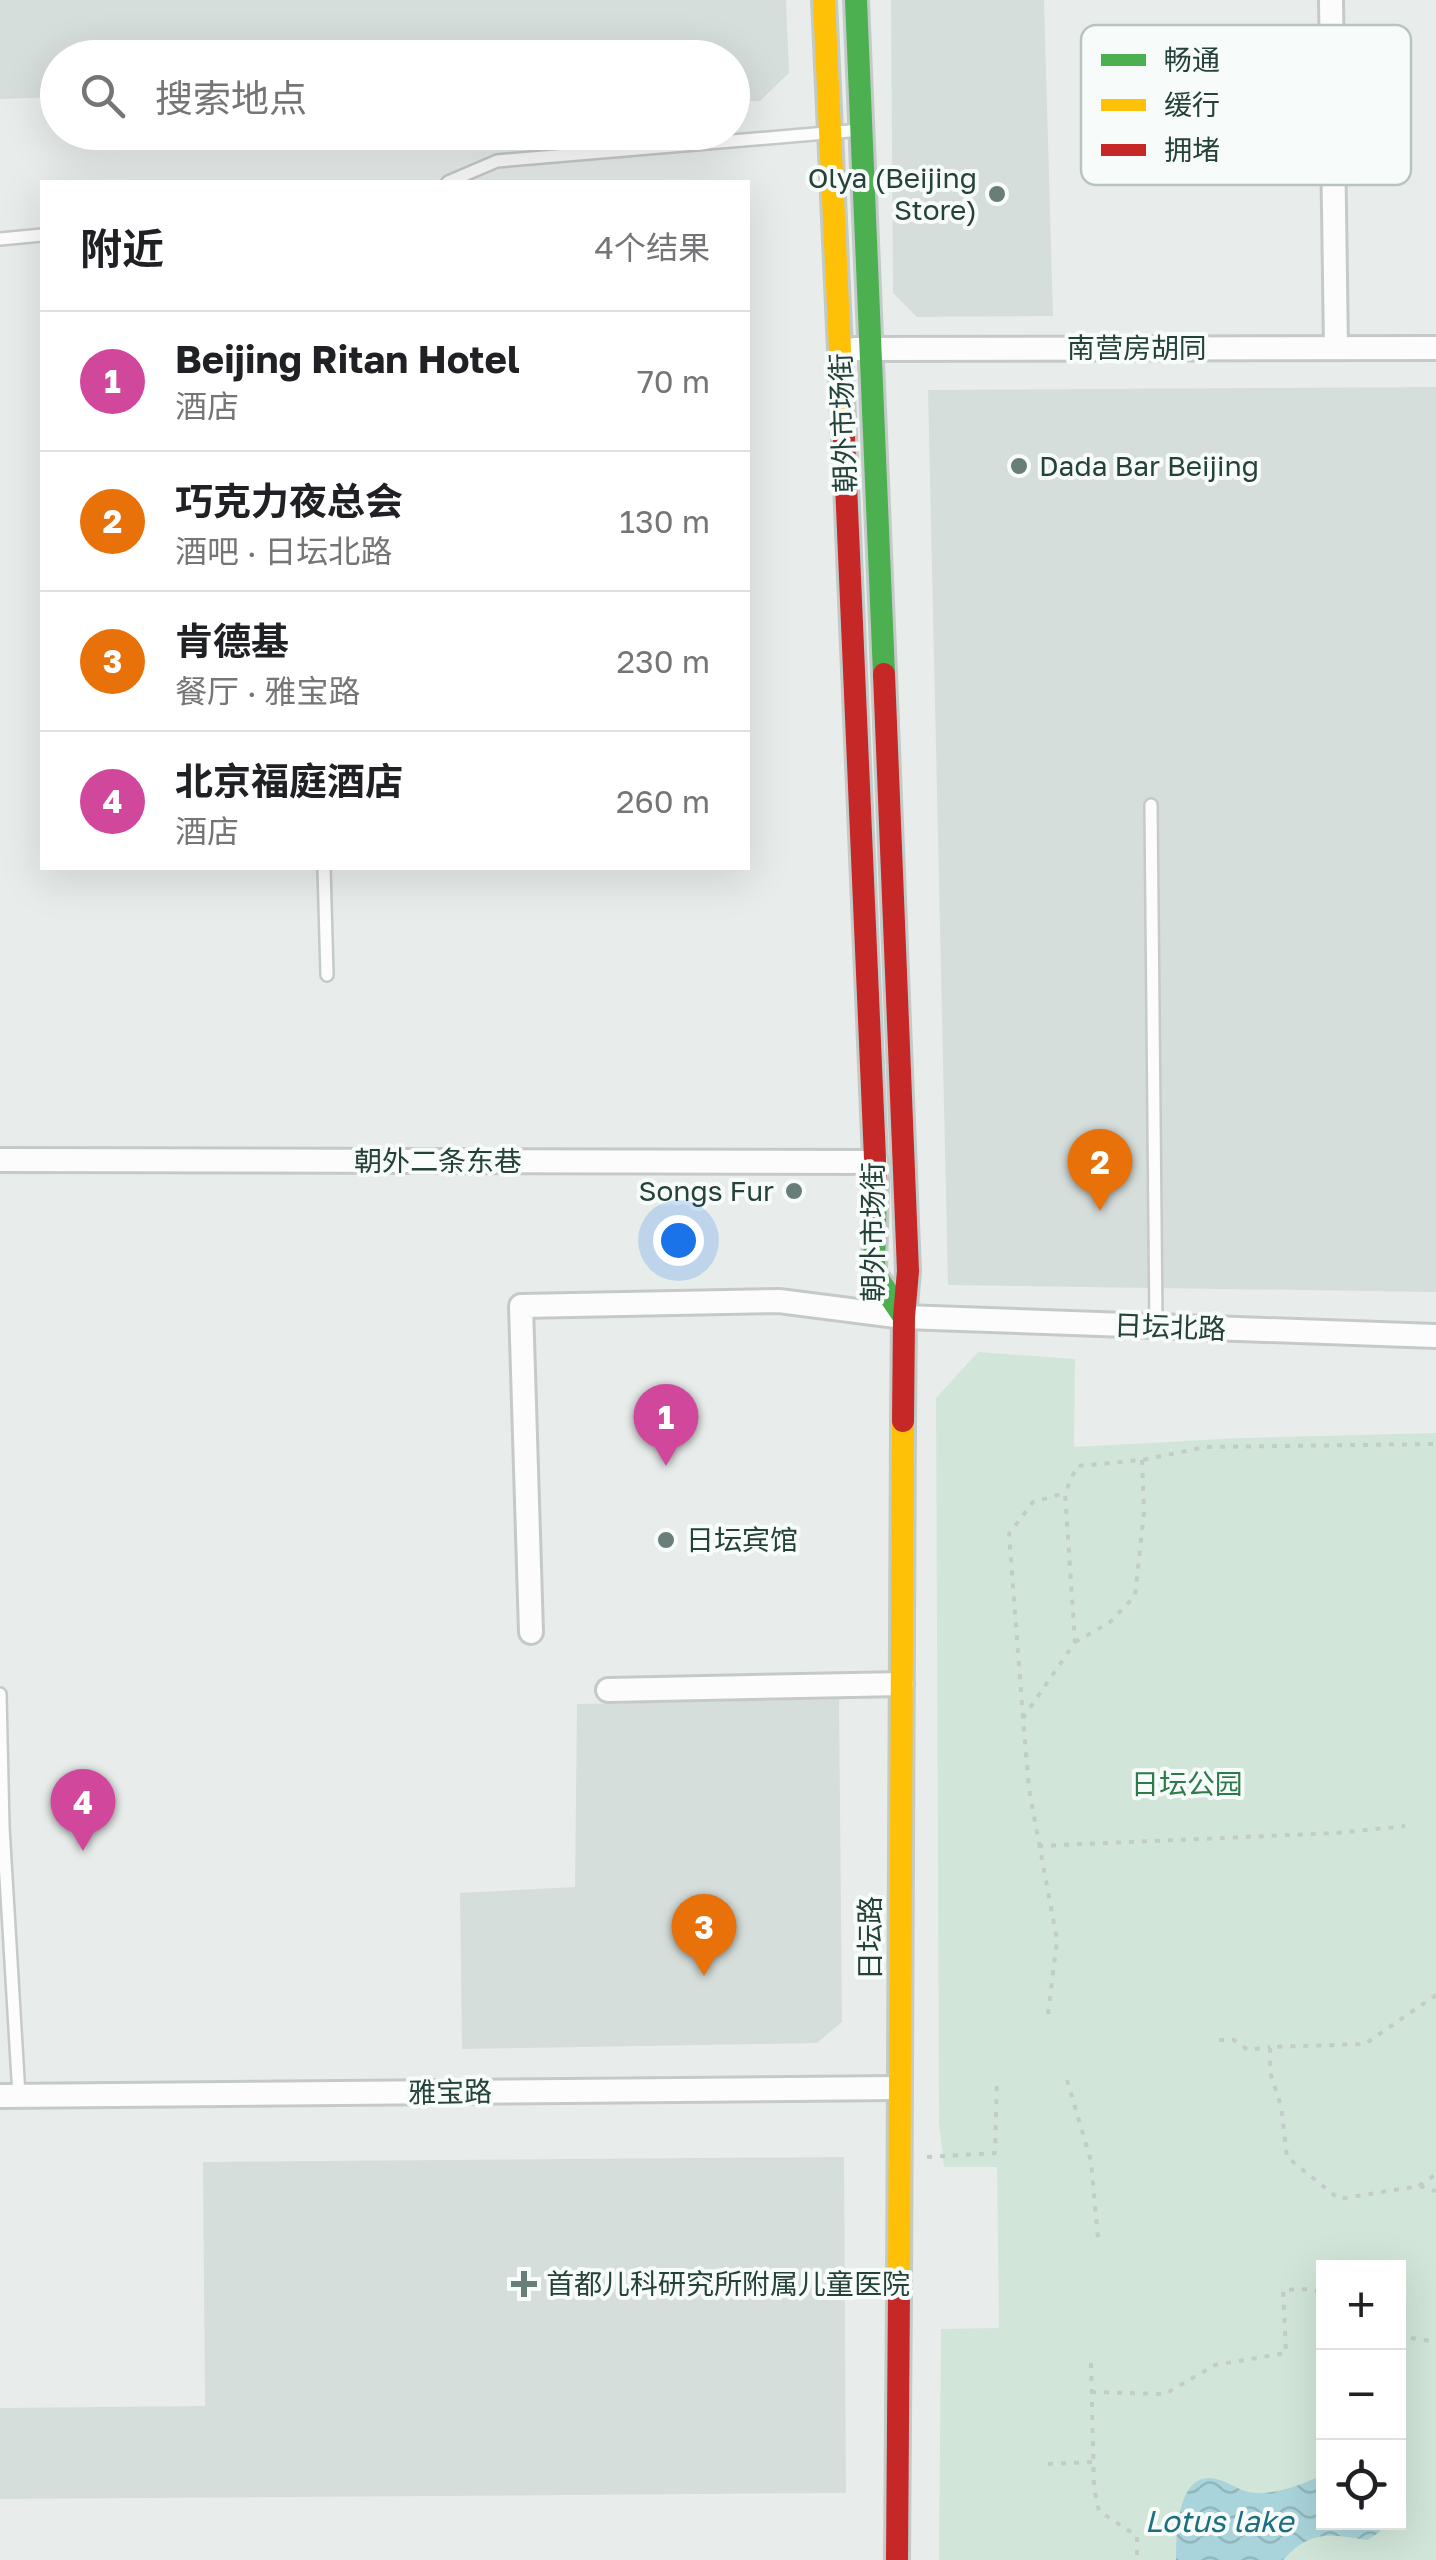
<!DOCTYPE html>
<html lang="zh">
<meta charset="utf-8">
<style>
body{margin:0;font-family:"Golos Text","Noto Sans SC",sans-serif;background:#f2f2f2;color:#202124}
.controls{position:absolute;right:30px;bottom:30px;display:grid;overflow:hidden;border-radius:0px;box-shadow:0 10px 40px #0002}
.controls button{width:90px;height:90px;display:grid;place-items:center;padding:0;border:0;border-bottom:2px solid #e0e0e0;background:#fff;color:#202124;font:50px sans-serif}
.you{position:absolute;left:678px;top:1240px;width:35px;height:35px;margin:-25px;border:8px solid #fff;border-radius:50%;background:#1a73e8;box-shadow:0 0 0 15px #1a73e833}
.badge{display:grid;place-items:center;width:65px;height:65px;border-radius:50%;background:#0f766e;color:#fff;font-size:32px;font-weight:700}
.pin{position:absolute;translate:-50% -82px;filter:drop-shadow(0 2px 5px #0008)}
.pin::after{content:'';position:absolute;top:52px;width:35px;height:30px;background:inherit;clip-path:polygon(0 0,100% 0,50% 100%)}
.list{margin:0;padding:0;list-style:none}
h2{display:flex;justify-content:space-between;align-items:center;height:130px;margin:0;padding:0 40px;font-size:42px}
h2 small{font-size:32px;font-weight:400;color:#757577}
.list li{display:grid;grid-template-columns:65px 1fr auto;gap:30px;align-items:center;box-sizing:border-box;height:140px;padding:0 40px;border-top:2px solid #e0e0e0}
.list b{display:block;font-size:38px;white-space:nowrap}
.list p{margin:0;font-size:32px;white-space:nowrap;color:#757577}
.list em{font-size:32px;font-style:normal;color:#757577}
.icon{flex:none;width:55px;height:55px;fill:none;stroke:currentColor;stroke-width:2;stroke-linecap:round;stroke-linejoin:round}
.map{position:relative;flex:none;width:1436px;height:2560px;overflow:hidden}
.search{position:absolute;background:#fff;box-shadow:0 10px 40px #0002;left:40px;top:40px;width:710px;height:110px;display:flex;align-items:center;gap:25px;box-sizing:border-box;padding:0 35px;border-radius:55px;color:#757577;font-size:38px}
.panel{position:absolute;background:#fff;box-shadow:0 10px 40px #0002;left:40px;top:180px;width:710px;height:690px;border-radius:0px}
.map>svg:first-child{display:block}
</style>
<div class="map">
<svg width="1436" height="2560" viewBox="0 0 1436 2560">
<defs>
<pattern id="water-waves" width="16" height="10" patternUnits="userSpaceOnUse" patternTransform="scale(2.5)"><rect width="16" height="10" fill="#a9d4db"/><path d="M0 5q4-4 8 0t8 0" fill="none" stroke="#91b7bd"/></pattern>
</defs>
<rect width="100%" height="100%" fill="#e8edeb"/>
<g fill="#d6dedb">
<path d="M0,0h786l3,73 -29,28h-27l-1,-43h-674l-1,39 -57,2z"/>
<path d="M891,0h153l9,316 -136,1 -24,-24z"/>
<path d="M1436,387v905l-488,-7 -20,-895z"/>
<path d="M839,1699l3,323 -25,21 -355,6 -2,-156 115,-6 2,-183z"/>
<path d="M844,2157l2,336 -846,6v-91l205,-2 -2,-244z"/>
</g>
<path fill="#d1e6d8" fill-rule="evenodd" d="M978,1352l97,7 -1,88 166,-9 196,-5v1127h-497l2,-231 58,-1 -2,-161h-53l-5,-45 -3,-724zM1324,2268h74v254h-74z"/>
<path fill="url(#water-waves)" d="M1323,2475l1,47 58,1 -2,9 -13,8c-38,-6 -57,-10 -84,20h-107c0,-26 1,-95 44,-80 13,4 22,13 36,13 22,1 47,-9 67,-18z"/>
<g fill="none" stroke-linecap="round" stroke-linejoin="round">
<defs>
<g id="lane">
<path d="M448,182l49,-21 364,-31"/>
<path d="M0,239l42,-4"/>
<path d="M1151,805l5,521"/>
<path d="M324,868l3,107"/>
<path d="M0,1694l3,133 16,269"/>
</g>
<g id="street">
<path d="M1331,0l5,348"/>
<path d="M855,349l581,-1"/>
<path d="M0,1160l876,2"/>
<path d="M531,1632l-10,-326 258,-5 125,16 532,19"/>
<path d="M608,1690l294,-6"/>
<path d="M0,2096l899,-8"/>
</g>
<g id="fast">
<path d="M856,0l28,674"/>
<path d="M876,1182l-2,91 30,44"/>
</g>
<g id="slow">
<path d="M824,0l20,438"/>
<path d="M899,2289l4,-868"/>
</g>
<g id="jam">
<path d="M844,438l32,744"/>
<path d="M884,674l24,597 -4,46 -1,104"/>
<path d="M897,2560l2,-271"/>
</g>
</defs>
<use href="#lane" stroke="#c5cac8" stroke-width="16"/>
<use href="#street" stroke="#c5cac8" stroke-width="28"/>
<use href="#fast" stroke="#c3cbc8" stroke-width="28"/>
<use href="#slow" stroke="#c3cbc8" stroke-width="28"/>
<use href="#jam" stroke="#c3cbc8" stroke-width="28"/>
<g stroke="#c3ccca" stroke-width="4" stroke-dasharray="5 8" stroke-linecap="butt">
<path d="M1075,1642l34,-19 26,-27 9,-84 -2,-52"/>
<path d="M1023,1718l-14,-184 24,-32 32,-9"/>
<path d="M1038,1846l299,-13 68,-7"/>
<path d="M1436,1995l-71,49 -95,3v25l11,34 6,51 52,42 80,-13 17,5"/>
<path d="M1048,2014l9,-74 -28,-151 -6,-71 52,-76 -10,-149 12,-27 65,-6 63,-13 231,-3"/>
<path d="M1219,2040h15l14,10 22,-3"/>
<path d="M1067,2080l24,81 7,78"/>
<path d="M927,2157l68,-4 2,-72"/>
<path d="M1419,2186l17,-12"/>
<path d="M1398,2336l38,6"/>
<path d="M1091,2363l3,125 5,23 38,25v24"/>
<path d="M1091,2392l74,2 50,-29 71,-12 -3,-63 28,-1 13,4"/>
<path d="M1048,2464l46,-2"/>
</g>
<use href="#lane" stroke="#fcfcfc" stroke-width="11"/>
<use href="#street" stroke="#fcfcfc" stroke-width="22"/>
<use href="#fast" stroke="#4caf50" stroke-width="22"/>
<use href="#slow" stroke="#ffc107" stroke-width="22"/>
<use href="#jam" stroke="#c62828" stroke-width="22"/>
</g>
<g fill="#697e78" stroke="#f7fbf9" stroke-width="4">
<circle cx="997" cy="194" r="10"/>
<circle cx="1019" cy="466" r="10"/>
<circle cx="794" cy="1191" r="10"/>
<circle cx="666" cy="1540" r="10"/>
<path d="M519 2269h10v10h10v10h-10v10h-10v-10h-10v-10h10z"/>
</g>
<g text-anchor="middle" stroke-width="8" stroke-linejoin="round" paint-order="stroke">
<g font-size="28" fill="#24423a" stroke="#f7fbf9" text-anchor="start">
<text x="977" y="188" text-anchor="end">Olya (Beijing<tspan x="977" dy="32">Store)</tspan></text>
<text x="1039" y="476">Dada Bar Beijing</text>
<text x="774" y="1201" text-anchor="end">Songs Fur</text>
<text x="686" y="1550">日坛宾馆</text>
<text x="546" y="2294">首都儿科研究所附属儿童医院</text>
</g>
<g font-size="28" fill="#24423a" stroke="#f7fbf9">
<text x="1137" y="358">南营房胡同</text>
<text transform="translate(843 423) rotate(-92)" y="10">朝外市场街</text>
<text x="438" y="1171">朝外二条东巷</text>
<text transform="translate(873 1232) rotate(-90)" y="10">朝外市场街</text>
<text transform="translate(1170 1327) rotate(2)" y="10">日坛北路</text>
<text transform="translate(870 1938) rotate(-90)" y="10">日坛路</text>
<text transform="translate(450 2092) rotate(-1)" y="10">雅宝路</text>
</g>
<g font-size="28" fill="#2d7a4b" stroke="#f7fbf9">
<text x="1187" y="1794">日坛公园</text>
</g>
<g font-size="30" font-style="italic" fill="#1c6f80" stroke="#f7fbf9">
<text x="1219" y="2532">Lotus lake</text>
</g>
</g>
<rect x="1081" y="25" width="330" height="160" rx="15" fill="#f7fbf9" stroke="#b8c4c0" stroke-width="2.5"/>
<rect x="1101" y="54" width="45" height="12" fill="#4caf50"/>
<rect x="1101" y="99" width="45" height="12" fill="#ffc107"/>
<rect x="1101" y="144" width="45" height="12" fill="#c62828"/>
<g font-size="28" fill="#24423a">
<text x="1164" y="70">畅通</text>
<text x="1164" y="115">缓行</text>
<text x="1164" y="160">拥堵</text>
</g>
</svg>
<div class="controls">
<button>+</button>
<button>−</button>
<button><svg class="icon" aria-label="locate" viewBox="0 0 24 24"><circle cx="12" cy="12" r="6"/><path d="M12 2v4M12 18v4M2 12h4M18 12h4"/></svg></button>
</div>
<div class="you"></div>
<div class="pin badge" style="left:666px;top:1466px;background:#d1479c">1</div>
<div class="pin badge" style="left:1100px;top:1211px;background:#e8710a">2</div>
<div class="pin badge" style="left:704px;top:1976px;background:#e8710a">3</div>
<div class="pin badge" style="left:83px;top:1851px;background:#d1479c">4</div>
<div class="search"><svg class="icon" aria-label="search" viewBox="0 0 24 24"><circle cx="10" cy="10" r="6"/><path d="M15 15l6 6"/></svg>搜索地点</div>
<section class="panel">
<h2>附近<small>4个结果</small></h2>
<ul class="list">
<li><span class="badge" style="background:#d1479c">1</span><div><b>Beijing Ritan Hotel</b><p>酒店</p></div><em>70 m</em></li>
<li><span class="badge" style="background:#e8710a">2</span><div><b>巧克力夜总会</b><p>酒吧 · 日坛北路</p></div><em>130 m</em></li>
<li><span class="badge" style="background:#e8710a">3</span><div><b>肯德基</b><p>餐厅 · 雅宝路</p></div><em>230 m</em></li>
<li><span class="badge" style="background:#d1479c">4</span><div><b>北京福庭酒店</b><p>酒店</p></div><em>260 m</em></li>
</ul>
</section>
</div>
